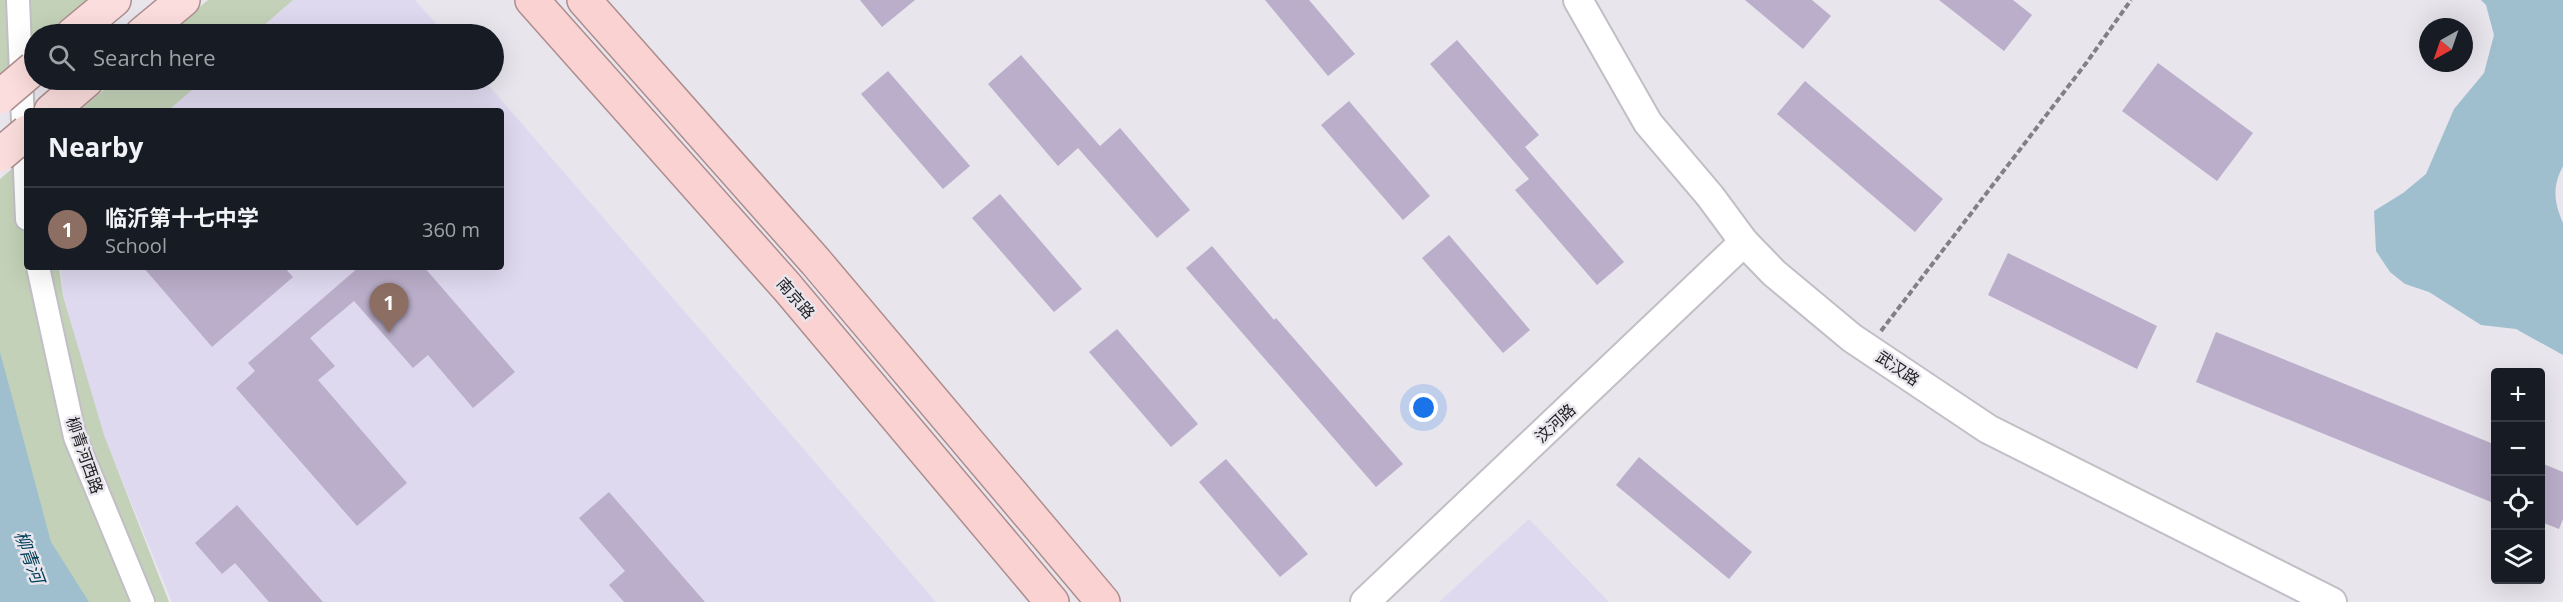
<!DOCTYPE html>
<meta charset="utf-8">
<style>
body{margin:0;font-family:"Open Sans","Noto Sans SC",sans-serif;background:#20242c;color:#f1f3f6}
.controls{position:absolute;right:18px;bottom:18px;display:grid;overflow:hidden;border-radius:6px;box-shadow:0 6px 24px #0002}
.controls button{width:54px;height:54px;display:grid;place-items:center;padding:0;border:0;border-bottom:2px solid #363941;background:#171b24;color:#f1f3f6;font:30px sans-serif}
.compass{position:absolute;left:2419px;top:18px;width:54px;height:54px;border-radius:50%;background:#171b24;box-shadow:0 6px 24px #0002;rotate:220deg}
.you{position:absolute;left:1424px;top:408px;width:21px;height:21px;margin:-15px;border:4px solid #fff;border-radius:50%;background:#1a73e8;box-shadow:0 0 0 9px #1a73e833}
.badge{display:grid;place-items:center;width:39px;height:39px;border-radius:50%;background:#d93025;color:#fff;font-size:20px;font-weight:700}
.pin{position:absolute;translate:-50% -50px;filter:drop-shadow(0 2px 3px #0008)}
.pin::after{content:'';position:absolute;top:32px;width:21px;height:18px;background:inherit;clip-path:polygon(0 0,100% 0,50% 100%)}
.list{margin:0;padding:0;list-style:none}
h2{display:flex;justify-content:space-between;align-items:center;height:78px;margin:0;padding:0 24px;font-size:26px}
h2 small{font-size:20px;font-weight:400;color:#9ea1a6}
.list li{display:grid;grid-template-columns:39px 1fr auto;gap:18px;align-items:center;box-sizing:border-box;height:84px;padding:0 24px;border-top:2px solid #363941}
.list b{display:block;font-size:22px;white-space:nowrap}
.list p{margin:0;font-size:20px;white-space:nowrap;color:#9ea1a6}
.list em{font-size:20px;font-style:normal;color:#9ea1a6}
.icon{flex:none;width:33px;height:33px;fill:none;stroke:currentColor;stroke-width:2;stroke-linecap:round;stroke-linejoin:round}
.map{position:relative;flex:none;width:2563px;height:602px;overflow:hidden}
.search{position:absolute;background:#171b24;box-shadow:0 6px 24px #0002;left:24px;top:24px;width:480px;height:66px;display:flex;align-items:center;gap:15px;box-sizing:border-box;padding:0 21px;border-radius:33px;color:#9ea1a6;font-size:22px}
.panel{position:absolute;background:#171b24;box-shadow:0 6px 24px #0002;left:24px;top:108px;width:480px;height:162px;border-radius:6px}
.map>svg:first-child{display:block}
</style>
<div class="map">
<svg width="2563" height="602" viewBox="0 0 2563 602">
<rect width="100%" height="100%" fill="#e8e5ed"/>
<g fill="#dfd9ef">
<path d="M293,0h122l30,34h-191z"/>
<path d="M203,80h281l452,522h-764l-68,-166 -41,-140 -2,-29h440v-156h-333z"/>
<path d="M1529,519l80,83h-170z"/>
</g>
<g fill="#c3d1b8">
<path d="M0,0h92l-40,34h-18v15l-34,30z"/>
<path d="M208,0h85l-39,34h-86z"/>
<path d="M116,80h87l-35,31h-89z"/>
<path d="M27,156v111h32l4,29 41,139 65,167h-169v-423z"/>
</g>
<g fill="#9fbfcf">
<path d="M2481,0h82v166c-11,21 -9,36 0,57v132l-47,-26 -35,-4 -52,-33 -24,-8 -15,-12 -14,-21 -2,-40 29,-18 23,-19 28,-65 30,-36 10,-38 -8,-30z"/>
<path d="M0,352l51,190 38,60h-89z"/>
</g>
<g fill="#baaeca">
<path d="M860,0h55l-33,27z"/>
<path d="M1265,0h44l46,54 -27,22z"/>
<path d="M1745,0h67l19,16 -28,33z"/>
<path d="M1939,0h74l19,15 -28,36z"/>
<path d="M1457,40l82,95 -14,12 99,115 -27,23 -82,-95 14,-11 -99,-115z"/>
<path d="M1021,55l79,91 20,-18 70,82 -33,28 -79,-90 -20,18 -70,-82z"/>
<path d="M2158,63l95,70 -36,48 -95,-70z"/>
<path d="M888,71l82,95 -27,23 -82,-95z"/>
<path d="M1805,81l138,118 -28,33 -138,-118z"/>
<path d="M1349,101l81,95 -27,24 -82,-95z"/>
<path d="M1000,194l82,95 -28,23 -82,-94z"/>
<path d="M1449,235l81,95 -27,23 -81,-95z"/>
<path d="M1212,246l62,74 2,-2 127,146 -27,23 -190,-219z"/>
<path d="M2008,253l149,73 -20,43 -149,-74z"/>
<path d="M143,267h141l9,10 -81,70z"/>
<path d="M359,267h65l91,105 -42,36 -45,-53 -15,13 -59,-67 -44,37 25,28 -17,14 89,103 -50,43 -121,-138 19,-17 -7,-8z"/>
<path d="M1117,329l81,95 -27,23 -82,-95z"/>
<path d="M2216,332l280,113v59l-300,-122z"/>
<path d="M1639,457l113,95 -23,27 -113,-94z"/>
<path d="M1226,459l82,95 -28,23 -81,-95z"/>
<path d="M2541,463l22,9v47l-4,10 -18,-7z"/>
<path d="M609,492l96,110h-81l-15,-17 16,-14 -46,-53z"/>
<path d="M237,505l86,97h-54l-34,-39 -13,11 -27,-31z"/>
</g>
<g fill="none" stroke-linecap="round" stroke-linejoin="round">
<defs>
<g id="minor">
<path d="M18,0l9,219"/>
<path d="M38,267l37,170 68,165"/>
</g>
<g id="tertiary">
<path d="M1578,0l70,123 62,73 34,46 30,31 78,65 136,91 344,173"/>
<path d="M1365,602l379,-360"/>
</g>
<g id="primary">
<path d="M73,34l41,-34"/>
<path d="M142,34l41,-34"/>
<path d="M51,111l36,-31"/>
</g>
<g id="trunk">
<path d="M532,0l255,287 265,315"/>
<path d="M584,0l232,262 287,340"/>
</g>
</defs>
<use href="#minor" stroke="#c1bec5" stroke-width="26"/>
<use href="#tertiary" stroke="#c1bec5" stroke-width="32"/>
<use href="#primary" stroke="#ad8d8d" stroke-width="36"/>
<use href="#trunk" stroke="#ad8d8d" stroke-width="36"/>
<path stroke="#828085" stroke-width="4" stroke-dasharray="6 3" stroke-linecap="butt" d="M1881,331l206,-269 44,-62"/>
<use href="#minor" stroke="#fff" stroke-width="22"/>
<use href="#tertiary" stroke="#fff" stroke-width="28"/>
<use href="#primary" stroke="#fbdddd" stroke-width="33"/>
<use href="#trunk" stroke="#fad2d2" stroke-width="33"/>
<defs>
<g id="primary-bridge">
<path d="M0,97l34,-29"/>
<path d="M0,155l27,-23"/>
</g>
</defs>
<use href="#primary-bridge" stroke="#ad8d8d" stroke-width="36" stroke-linecap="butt"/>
<use href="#primary-bridge" stroke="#fbdddd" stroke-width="33"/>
</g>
<g text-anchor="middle" stroke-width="5" stroke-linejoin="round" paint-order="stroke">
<g font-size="16" fill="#212022" stroke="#e8e5ed">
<text transform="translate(796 298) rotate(49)" y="6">南京路</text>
<text transform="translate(1898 368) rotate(34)" y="6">武汉路</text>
<text transform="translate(1555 423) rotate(-43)" y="6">汶河路</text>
<text transform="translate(85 455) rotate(71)" y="6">柳青河西路</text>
</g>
<g font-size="18" font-style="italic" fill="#004059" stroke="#e8e5ed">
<text transform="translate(29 557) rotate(70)" y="6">柳青河</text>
</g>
</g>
</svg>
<div class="controls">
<button>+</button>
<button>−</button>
<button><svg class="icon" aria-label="locate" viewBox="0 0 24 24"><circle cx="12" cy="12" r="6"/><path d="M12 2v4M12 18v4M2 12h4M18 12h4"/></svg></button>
<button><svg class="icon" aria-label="layers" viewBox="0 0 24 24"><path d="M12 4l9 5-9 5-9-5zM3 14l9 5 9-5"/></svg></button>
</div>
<svg class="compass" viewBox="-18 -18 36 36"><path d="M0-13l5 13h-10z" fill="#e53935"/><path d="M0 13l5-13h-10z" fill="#9ea1a6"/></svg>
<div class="you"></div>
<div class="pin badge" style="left:389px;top:333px;background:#8d6e63">1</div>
<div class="search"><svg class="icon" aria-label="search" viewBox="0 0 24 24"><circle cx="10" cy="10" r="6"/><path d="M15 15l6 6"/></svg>Search here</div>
<section class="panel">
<h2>Nearby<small></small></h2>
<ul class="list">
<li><span class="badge" style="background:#8d6e63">1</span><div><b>临沂第十七中学</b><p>School</p></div><em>360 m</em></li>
</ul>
</section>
</div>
